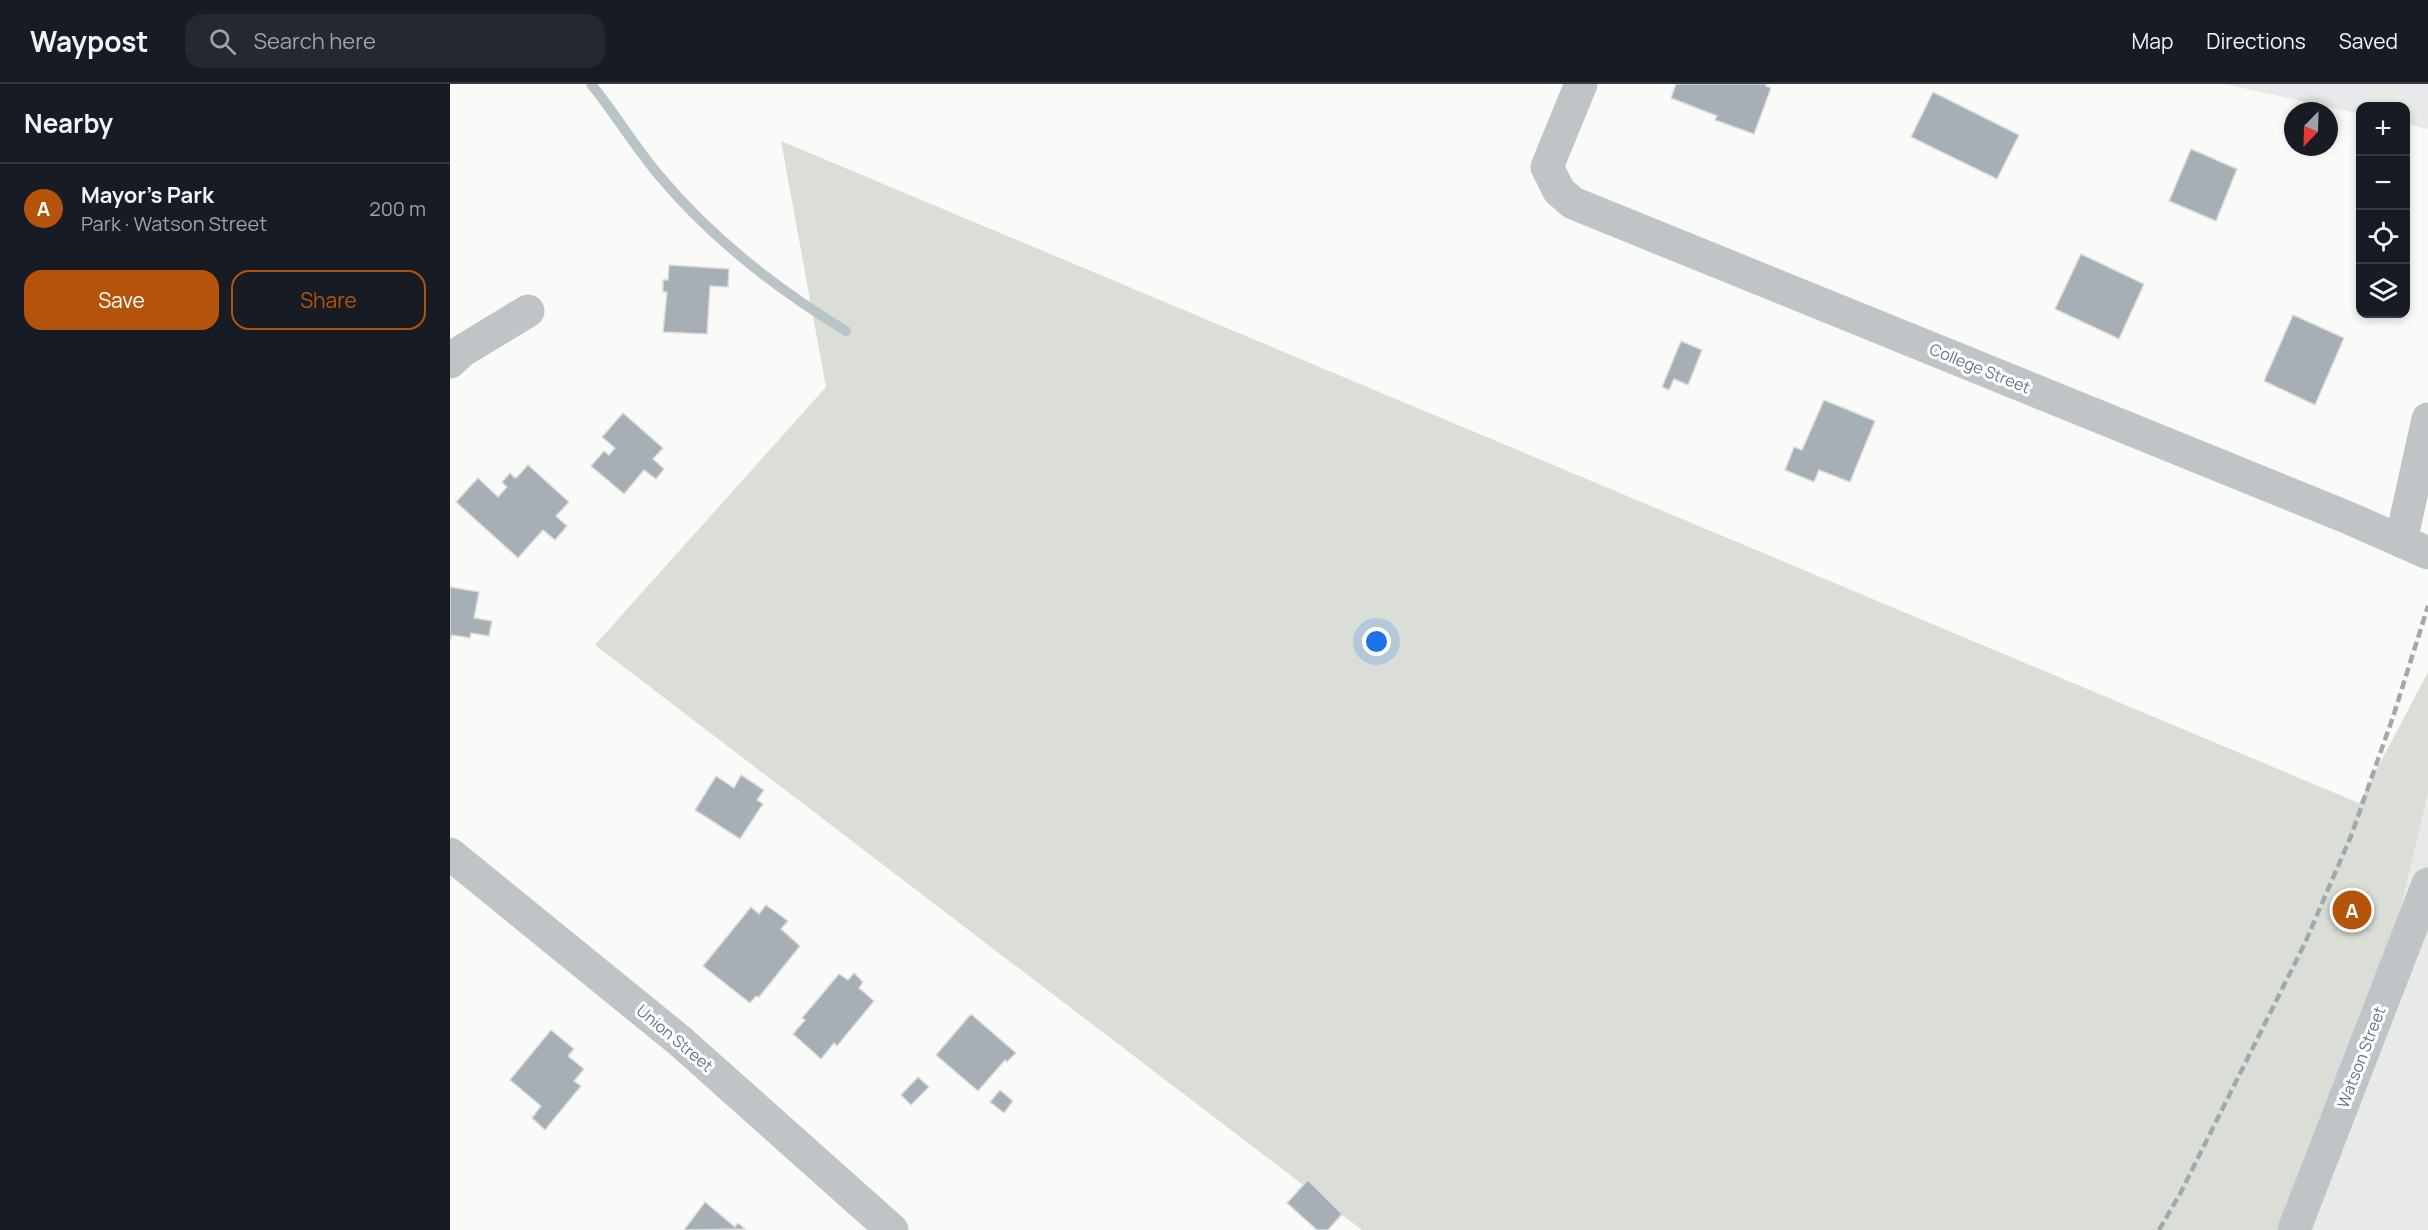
<!DOCTYPE html>
<meta charset="utf-8">
<style>
body{margin:0;font-family:Manrope,sans-serif;background:#242831;color:#f1f3f6}
.controls{position:absolute;right:18px;top:18px;display:grid;overflow:hidden;border-radius:12px;box-shadow:0 3px 9px #0003}
.controls button{width:54px;height:54px;display:grid;place-items:center;padding:0;border:0;border-bottom:2px solid #363941;background:#171b24;color:#f1f3f6;font:30px sans-serif}
.compass{position:absolute;left:1834px;top:18px;width:54px;height:54px;border-radius:50%;background:#171b24;box-shadow:0 3px 9px #0003;rotate:203deg}
.you{position:absolute;left:927px;top:558px;width:21px;height:21px;margin:-15px;border:4px solid #fff;border-radius:50%;background:#1a73e8;box-shadow:0 0 0 9px #1a73e833}
.badge{display:grid;place-items:center;width:39px;height:39px;border-radius:50%;background:#b45309;color:#fff;font-size:20px;font-weight:700}
.pin{position:absolute;translate:-50% -50%;border:3px solid #fff;box-shadow:0 2px 6px #0006}
.list{margin:0;padding:0;list-style:none}
h2{display:flex;justify-content:space-between;align-items:center;height:78px;margin:0;padding:0 24px;font-size:26px}
h2 small{font-size:20px;font-weight:400;color:#9ea1a6}
.list li{display:grid;grid-template-columns:39px 1fr auto;gap:18px;align-items:center;box-sizing:border-box;height:90px;padding:0 24px;border-top:2px solid #363941}
.list b{display:block;font-size:22px;white-space:nowrap}
.list p{margin:0;font-size:20px;white-space:nowrap;color:#9ea1a6}
.list em{font-size:20px;font-style:normal;color:#9ea1a6}
.actions{display:flex;gap:12px;padding:18px 24px}
.actions a{flex:1;padding:14px 0;border:2px solid #b45309;border-radius:18px;text-align:center;font-size:21px;color:#b45309}
.actions .main{background:#b45309;color:#fff}
.icon{flex:none;width:33px;height:33px;fill:none;stroke:currentColor;stroke-width:2;stroke-linecap:round;stroke-linejoin:round}
.map{position:relative;flex:none;width:1978px;height:1146px;overflow:hidden}
header{display:flex;align-items:center;gap:36px;box-sizing:border-box;height:84px;padding:0 30px;background:#171b24;border-bottom:2px solid #363941}
header strong{font-size:28px}
nav{display:flex;gap:33px;margin-inline-start:auto;font-size:21px}
.search{width:420px;height:54px;background:#242831;display:flex;align-items:center;gap:15px;box-sizing:border-box;padding:0 21px;border-radius:18px;color:#9ea1a6;font-size:22px}
main{display:flex}
aside{flex:1;background:#171b24}
.map>svg:first-child{display:block}
</style>
<header>
<strong>Waypost</strong>
<div class="search"><svg class="icon" aria-label="search" viewBox="0 0 24 24"><circle cx="10" cy="10" r="6"/><path d="M15 15l6 6"/></svg>Search here</div>
<nav><a>Map</a><a>Directions</a><a>Saved</a></nav>
</header>
<main>
<aside>
<h2>Nearby<small></small></h2>
<ul class="list">
<li><span class="badge">A</span><div><b>Mayor's Park</b><p>Park · Watson Street</p></div><em>200 m</em></li>
</ul>
<div class="actions"><a class="main">Save</a><a>Share</a></div>
</aside>
<div class="map">
<svg width="1978" height="1146" viewBox="0 0 1978 1146">
<rect width="100%" height="100%" fill="#fafaf8"/>
<g fill="#e8e9e9">
<path d="M1774,0h204v45l-22,-5v-18h-46v8z"/>
<path d="M1978,710v436h-121l35,-76z"/>
</g>
<path fill="#daded7" d="M331,57l1578,662 69,-131v122l-86,360 -35,76h-945l-767,-585 231,-258z"/>
<g fill="none" stroke-linecap="round" stroke-linejoin="round">
<path stroke="#b8c4c7" stroke-width="10" d="M141,0c23,28 42,60 66,89 53,64 118,115 189,158"/>
</g>
<g fill="#a6afb5" stroke="#dcdcda" stroke-width="1.5">
<path d="M1226,0h90v2l5,2 -17,46 -39,-14 2,-4 -46,-18z"/>
<path d="M1483,8l86,43 -22,44 -86,-42z"/>
<path d="M1741,65l46,20 -21,52 -47,-20z"/>
<path d="M1631,170l63,30 -25,55 -64,-30z"/>
<path d="M219,181l60,4 -1,18 -18,-1 -3,48 -44,-2 4,-40h-4v-12h5z"/>
<path d="M1843,231l51,23 -29,67 -51,-24z"/>
<path d="M1231,257l21,9 -14,35 -14,-6 -5,11 -7,-3z"/>
<path d="M1374,316l51,21 -25,61 -31,-12 -5,12 -29,-12 9,-23 8,3z"/>
<path d="M173,329l40,35 -10,11 11,10 -8,10 -12,-9 -20,24 -33,-28 13,-15 5,4 6,-7 -13,-11z"/>
<path d="M78,381l41,37 -13,14 11,10 -12,14 -12,-10 -25,28 -62,-56 22,-24 20,19 9,-10 -5,-5 8,-9 5,5 3,-2z"/>
<path d="M0,503l29,5 -5,26 18,3 -3,15 -18,-3 -1,5 -18,-3 -2,6z"/>
<path d="M291,691l23,15 -7,10 6,4 -23,35 -45,-29 21,-34 18,12z"/>
<path d="M316,821l22,16 -7,8 19,17 -41,51 -3,-1 -6,7 -47,-37 48,-59 8,7z"/>
<path d="M404,889l9,9 -4,6 15,13 -37,45 -3,-3 -13,16 -28,-25 12,-14 -3,-2 37,-44 9,6z"/>
<path d="M521,930l45,39 -9,9 -2,-2 -27,31 -42,-36z"/>
<path d="M101,946l23,19 -6,7 16,13 -10,12 7,5 -36,44 -13,-12 9,-12 -31,-26z"/>
<path d="M468,993l11,10 -18,18 -10,-10z"/>
<path d="M550,1006l13,11 -9,12 -14,-11z"/>
<path d="M858,1096l34,34 -14,16h-11l-30,-27z"/>
<path d="M255,1118l30,25 3,-4 7,6 -61,1z"/>
</g>
<g fill="none" stroke-linecap="round" stroke-linejoin="round">
<g stroke="#bfc4c7" stroke-width="33">
<path d="M1131,0l-34,83 12,24 14,12 771,313 84,37"/>
<path d="M0,278l12,-11 66,-40"/>
<path d="M1951,457l27,-122"/>
<path d="M0,770l230,187 212,189"/>
<path d="M1844,1146l134,-346"/>
</g>
<path stroke="#a1a8ae" stroke-width="4.5" stroke-dasharray="9 4.5" stroke-linecap="butt" d="M1709,1146l21,-36 125,-251 46,-107 42,-119 35,-111"/>
</g>
<g text-anchor="middle" stroke-width="6" stroke-linejoin="round" paint-order="stroke">
<g font-size="16" fill="#667581" stroke="#fff">
<text transform="translate(1530 284) rotate(22)" y="6">College Street</text>
<text transform="translate(225 954) rotate(40)" y="6">Union Street</text>
<text transform="translate(1911 973) rotate(-69)" y="6">Watson Street</text>
</g>
</g>
</svg>
<div class="controls">
<button>+</button>
<button>−</button>
<button><svg class="icon" aria-label="locate" viewBox="0 0 24 24"><circle cx="12" cy="12" r="6"/><path d="M12 2v4M12 18v4M2 12h4M18 12h4"/></svg></button>
<button><svg class="icon" aria-label="layers" viewBox="0 0 24 24"><path d="M12 4l9 5-9 5-9-5zM3 14l9 5 9-5"/></svg></button>
</div>
<svg class="compass" viewBox="-18 -18 36 36"><path d="M0-13l5 13h-10z" fill="#e53935"/><path d="M0 13l5-13h-10z" fill="#9ea1a6"/></svg>
<div class="you"></div>
<div class="pin badge" style="left:1902px;top:826px">A</div>
</div>
</main>
